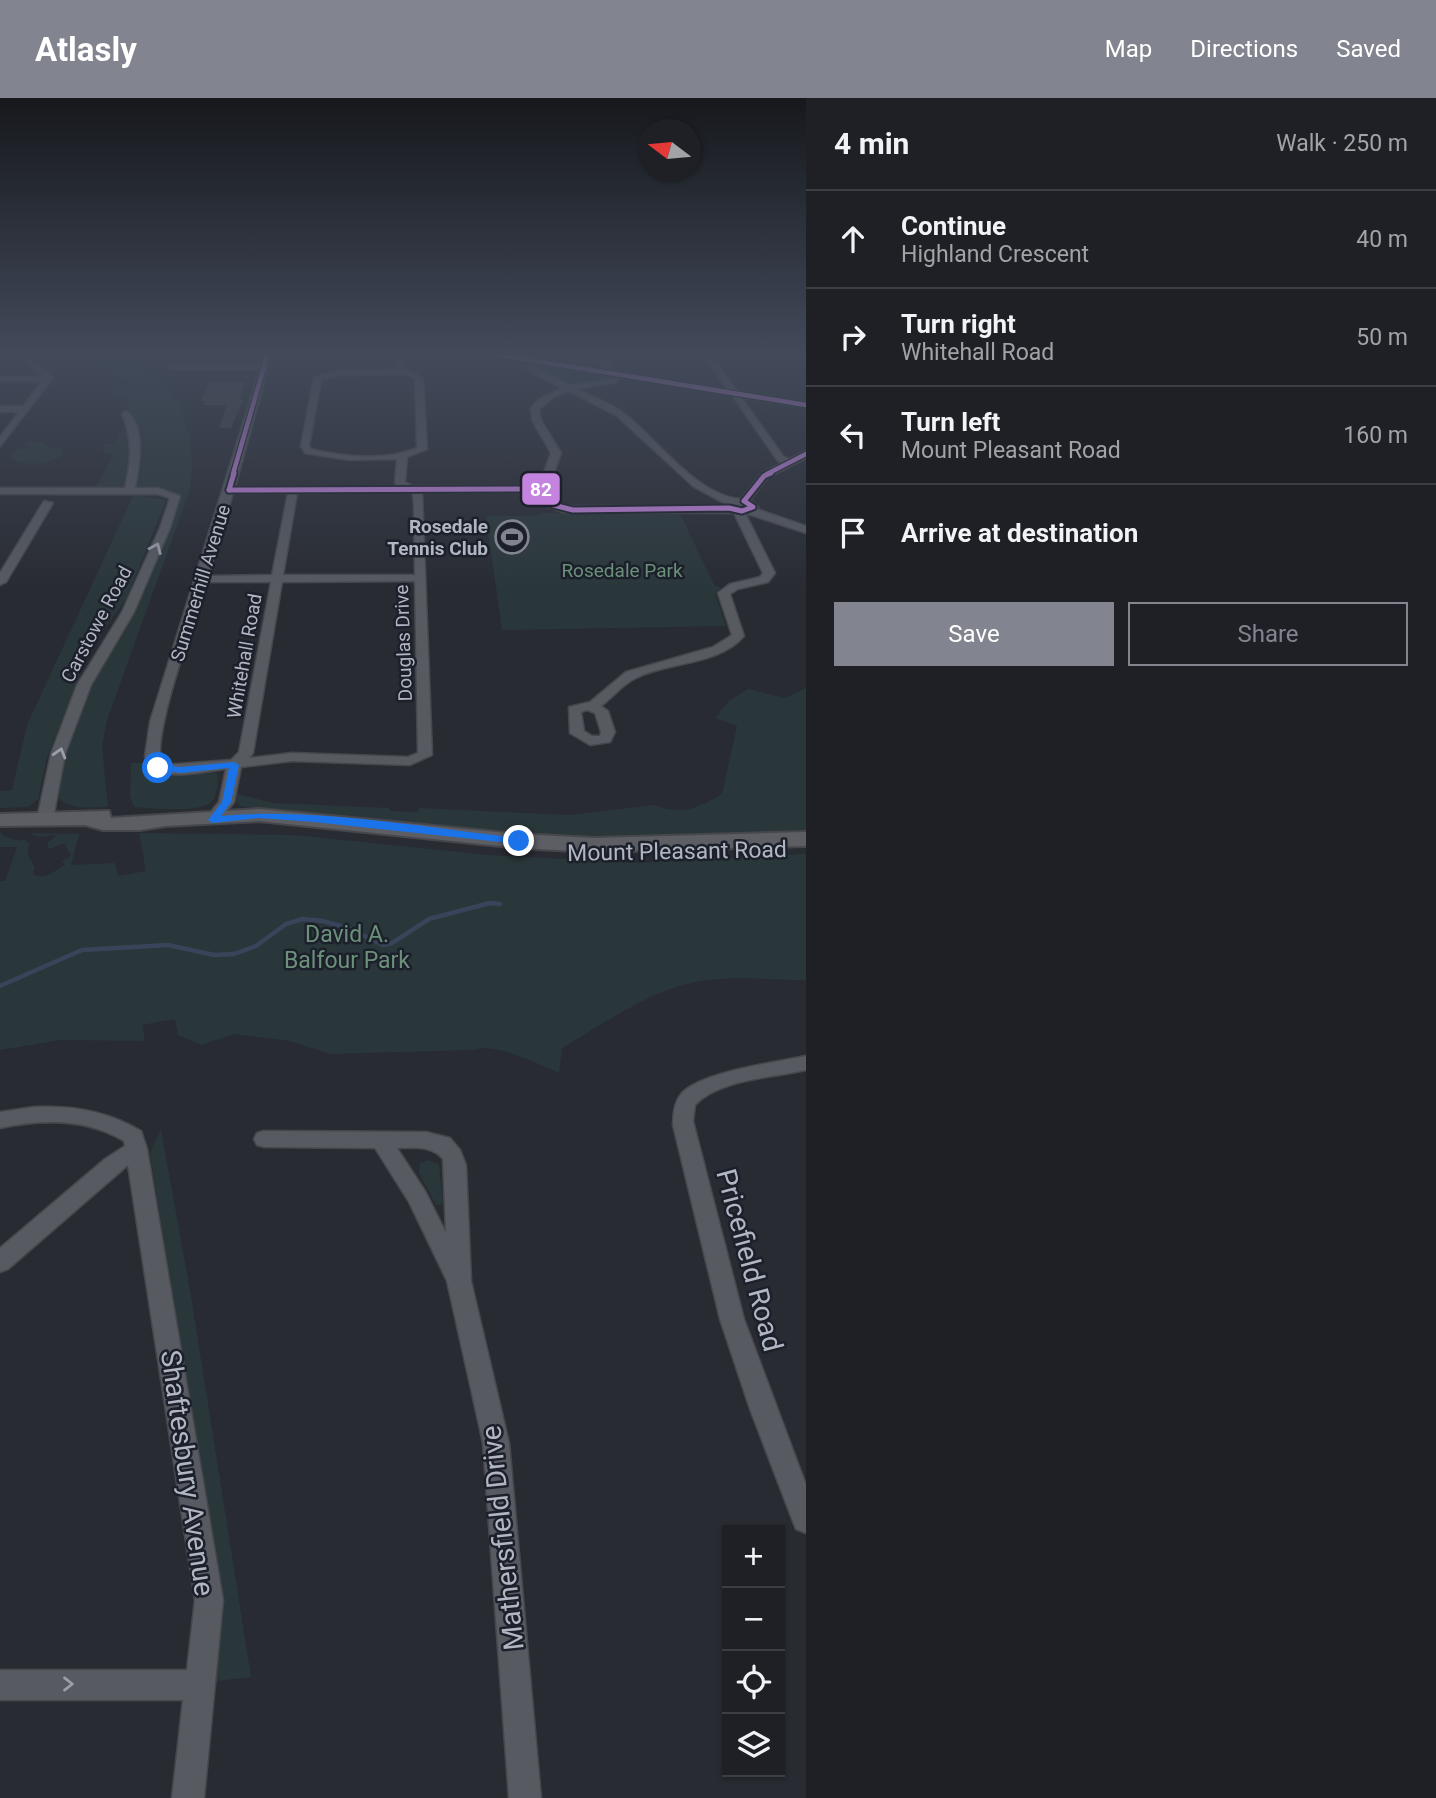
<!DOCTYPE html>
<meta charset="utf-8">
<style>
body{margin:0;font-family:Roboto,sans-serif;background:#2b2d32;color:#f1f3f6}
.controls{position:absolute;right:21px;bottom:21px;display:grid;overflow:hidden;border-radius:0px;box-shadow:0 2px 5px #0004}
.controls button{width:63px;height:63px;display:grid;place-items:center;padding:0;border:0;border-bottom:2px solid #3c3e43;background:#1e2026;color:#f1f3f6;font:35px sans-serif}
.compass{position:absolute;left:638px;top:21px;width:63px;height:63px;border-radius:50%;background:#1e2026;box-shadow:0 2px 5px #0004;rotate:286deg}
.stop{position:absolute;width:21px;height:21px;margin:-16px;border:5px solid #1a73e8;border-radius:50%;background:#fff}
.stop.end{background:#1a73e8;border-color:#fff;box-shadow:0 2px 7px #0008}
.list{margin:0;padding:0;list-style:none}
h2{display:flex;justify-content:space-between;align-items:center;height:91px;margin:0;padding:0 28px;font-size:30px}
h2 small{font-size:23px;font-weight:400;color:#a1a3a7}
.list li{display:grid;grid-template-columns:46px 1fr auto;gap:21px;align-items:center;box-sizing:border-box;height:98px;padding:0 28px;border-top:2px solid #3c3e43}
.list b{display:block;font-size:26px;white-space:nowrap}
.list p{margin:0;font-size:23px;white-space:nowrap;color:#a1a3a7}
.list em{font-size:23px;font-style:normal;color:#a1a3a7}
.actions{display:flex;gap:14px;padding:21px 28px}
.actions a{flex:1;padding:16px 0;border:2px solid #828590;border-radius:0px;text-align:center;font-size:24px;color:#828590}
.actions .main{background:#828590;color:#fff}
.icon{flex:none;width:38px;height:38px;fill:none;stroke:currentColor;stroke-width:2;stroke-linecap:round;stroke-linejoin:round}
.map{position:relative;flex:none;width:806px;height:1700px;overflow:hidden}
header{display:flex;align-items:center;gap:42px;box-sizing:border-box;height:98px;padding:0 35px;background:#828590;color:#fff}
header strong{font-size:33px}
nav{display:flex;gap:38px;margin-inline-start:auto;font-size:24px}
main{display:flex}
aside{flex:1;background:#1e2026}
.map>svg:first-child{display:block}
</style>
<header>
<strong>Atlasly</strong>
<nav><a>Map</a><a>Directions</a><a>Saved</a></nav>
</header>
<main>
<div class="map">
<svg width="806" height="1700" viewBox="0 0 806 1700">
<rect width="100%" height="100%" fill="#282b32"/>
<g fill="#2a373a">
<path d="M101,255c7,0 20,-2 27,0 5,2 12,10 17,13 41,30 52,76 45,124l-83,230 -5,27 6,60c-17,0 -37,4 -49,-9l5,-41 24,-64 49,-86 41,-108v-4l-8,-4 -35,-3 4,-37 -13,-55 -11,-3 4,-8 15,-6 -25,-3 1,-10 -17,1z"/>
<path d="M537,266h7l73,13 -46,8 -37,-17z"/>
<path d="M122,331l7,1c4,20 1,37 -3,57l-48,3 20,-6 15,-30 -11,-2 2,-8h11l-1,7 4,-19z"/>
<path d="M27,344h19l-1,4 16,3 2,5c-12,12 -39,12 -54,5l4,-8 17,-5 -6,-1z"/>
<path d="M55,395h99l9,3h-22l25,4 -39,98 -52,70 5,9 -33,80 -9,42 -10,8 -28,1v-17l12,-1 15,-65 106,-229h-80z"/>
<path d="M544,415h136l34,72 7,3 -6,6 11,32 -224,4 -16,-114h46z"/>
<path d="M806,590v143l-199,8 -56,-2 -284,-27 -27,-4 -4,-5 1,-7 37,9 115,5 1,3 28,1 1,-4 150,7 85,-10c28,11 44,3 68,-11l15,-68 -22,-8 14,-17 19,-12 37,9z"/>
<path d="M131,665h15l5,8 19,4 47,-2c1,8 1,22 -5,28 -11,13 -61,7 -78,6l-4,-11z"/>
<path d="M0,732l3,6 17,5 3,-2 6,4 -1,12 7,13 -2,6c16,7 21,-5 32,-9l-3,-4 9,-5 -7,-13 -15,6 -2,-5 9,-9 -18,2 -8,-4 49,1 -8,31 44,-2 3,13 28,-5 -7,-38 156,2 193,20 150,8 168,-9v126c-32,0 -66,-4 -98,0 -53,6 -101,42 -146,68l-3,25c-21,-9 -64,-31 -85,-23l-144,4 -40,-13 -57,-7 -31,11 -24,-10 -3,-16 -33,6 3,16 -84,-1 -61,10v-169h5l12,-34h-17z"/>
<path d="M161,1032l30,166 60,381 -35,4 5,-85 -71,-443z"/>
<path d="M429,1062l10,5 4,39 -7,1 -17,-32 1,-10z"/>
</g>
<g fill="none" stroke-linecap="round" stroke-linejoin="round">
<path stroke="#394359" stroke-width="4.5" d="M0,888l82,-36 86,-5 46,10 20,-1 22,-8 30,-22 17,-5 20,2 27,8 33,16 9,-2 37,-24 61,-16 10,1"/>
</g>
<path fill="#42444a" d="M209,284h36l-5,17 3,1 -12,28h-12l8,-23h-24l2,-4h-4z"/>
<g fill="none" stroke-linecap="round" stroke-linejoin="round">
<defs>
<g id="minor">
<path d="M16,255h8l29,25 -53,68v-9l19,-25h-19v-6h23l19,-25h-42v-4h43z"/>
<path d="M264,255h8l-37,134h164l-4,-4 2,-24 -48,1 -44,-7 -4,-7 13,-69 25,-6 58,-1 -2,-17h8l1,15 19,10 4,71 -20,8 -2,25 8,4h126l12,-33 -19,-33 -1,-12 8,-9 23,-11 -35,-18 4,-8 -48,-9h18l99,16 3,-3 -14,-13h8l14,13 -4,4 121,20 -26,-37h8l27,38 69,12v4l-65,-10 42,59 6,3 17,-8v7l-39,20 -17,22 8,7 -1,2 49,17v7l-61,-20 30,60 -7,9 -30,7 -8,5 14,42c-26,30 -74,25 -108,42 -13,6 -23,19 -35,28l7,5 7,21 -5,10 -20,3 -20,-12 -1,-26 21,-5 36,-30 87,-25 19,-12 -14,-42 12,-9 30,-7 3,-4 -29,-60 -171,-1 -14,-5 -9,-15h-118l10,263 -22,10 -118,-4 -51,6 -7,35 -16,20h-10l-3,-3 14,-17 7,-33c-25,3 -54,11 -77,-1l-4,-12 5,-34 110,-353h-90l-4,-2 4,-2h91zM539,266l193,31 45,65 5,3 -21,11 -20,25c-44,-3 -83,-59 -116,-85 -14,-11 -33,-17 -48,-25l39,-7 3,-4 -49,7 -35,-18zM405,276l10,5 2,69c-30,13 -74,9 -106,1l-2,-3 12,-66 18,-5zM569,293l48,25 77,71 30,16 23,4 -183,-1 -7,-3 -9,-14 13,-36 -20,-33 -2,-11 15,-12zM410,394l3,2 1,10 1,71h-132l14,-82zM233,395h55l-16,82 -64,1zM415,483l3,172 -10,4 -116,-4 -43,5 4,-5 29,-171zM206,484h65l-32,170 -8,8 -66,5 -4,-2c-8,-32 34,-144 45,-181zM587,612l8,3 6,19 -1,4h-8l-8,-5 -3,-19z"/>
<path d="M126,313c21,15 13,56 9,77h23l22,8 -10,32 -36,84 -43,73 -26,69 -12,65 -8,5 -8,-5 14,-65 26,-69 45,-73 38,-84 10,-30 -13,-4h-157v-6h125c6,-26 8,-49 -3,-74z"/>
<path d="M44,403l9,2 -47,79 -6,3v-12z"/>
<path d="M806,958v14c-34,8 -86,9 -111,35l-2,16 51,198 62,166v48l-10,-4 -4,-10 -42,-110 -30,-90 -47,-194c0,-11 1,-22 8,-31 19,-22 96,-32 125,-38z"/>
<path d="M34,1009c38,-2 74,4 107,24l6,18 76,451 -19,198h-32l11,-98h-183v-30h187l8,-70 -67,-435 -120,104 -8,3v-24l105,-89 20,-13 -1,-5c-38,-23 -82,-22 -124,-13v-16z"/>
<path d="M264,1033l162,1 24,6 10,12 6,15 5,116 38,162 32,355h-32l-26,-355 -36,-162 -38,-79 -34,-54 -111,-1 -7,-2 -3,-6 3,-6zM397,1050c17,0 34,-3 46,11l3,74 -21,-42z"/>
</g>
<path id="secondary" d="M259,711l260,25 75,4 212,-6v14l-212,6 -75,-4 -260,-27 -94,5 -25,4h-37l-18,-5 -85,1v-12l109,-3 2,7z"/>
</defs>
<use href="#minor" stroke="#46474d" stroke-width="3"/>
<use href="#secondary" stroke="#46474d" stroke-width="4"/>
<use href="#minor" fill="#575a61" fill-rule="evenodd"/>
<use href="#secondary" fill="#5c5e64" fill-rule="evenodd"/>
<defs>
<g id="bus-1-far1">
<path d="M487,255l319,52"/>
<path d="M233,376l35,-121"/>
<path d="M767,376l39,-20"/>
</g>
<g id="bus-1">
<path d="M229,392l314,-1 10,16 20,5 156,-2 13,3 11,-4 -9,-6 20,-25 7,-3"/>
<path d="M229,392l5,-17"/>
</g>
</defs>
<use href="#bus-1-far1" stroke="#1c202b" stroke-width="7"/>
<use href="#bus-1" stroke="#1c202b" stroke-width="9"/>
<use href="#bus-1-far1" stroke="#c483df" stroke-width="4.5"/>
<use href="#bus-1" stroke="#c483df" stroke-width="5"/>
</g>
<defs><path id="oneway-chevron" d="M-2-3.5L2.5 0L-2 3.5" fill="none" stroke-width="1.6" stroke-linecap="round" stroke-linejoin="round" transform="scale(1.75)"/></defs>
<g stroke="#9b9faa">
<use href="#oneway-chevron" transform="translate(156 450) rotate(-66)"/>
<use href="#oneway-chevron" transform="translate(60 655) rotate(-74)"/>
<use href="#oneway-chevron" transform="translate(68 1586)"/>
</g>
<linearGradient id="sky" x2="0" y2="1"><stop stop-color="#16181c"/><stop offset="0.52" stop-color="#424a5a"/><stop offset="1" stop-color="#424a5a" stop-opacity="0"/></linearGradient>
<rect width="806" height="493" fill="url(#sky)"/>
<path fill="#1a73e8" d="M234,664l5,3 -8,37 -10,14c94,-9 204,12 298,22l5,3 -5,3 -205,-22 -55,-4 -46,5 -5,-3 14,-18 7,-34 -49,5 -27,-5 5,-3 22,2z"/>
<defs>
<symbol id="stadium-ring" viewBox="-11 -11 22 22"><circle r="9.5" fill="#1c202b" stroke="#828590" stroke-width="1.5"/><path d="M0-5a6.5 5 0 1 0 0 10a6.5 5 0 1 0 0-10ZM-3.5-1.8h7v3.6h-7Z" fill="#828590"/></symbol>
</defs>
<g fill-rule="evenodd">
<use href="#stadium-ring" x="493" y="420" width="38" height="38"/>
</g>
<g text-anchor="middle" stroke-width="5" stroke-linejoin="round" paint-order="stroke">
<g font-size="19" font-weight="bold" fill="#b2b6c3" stroke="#1c202b" text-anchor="end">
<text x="488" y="435">Rosedale<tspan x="488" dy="22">Tennis Club</tspan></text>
</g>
<g font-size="19" fill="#6c907a" stroke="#1c202b">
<text x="622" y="479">Rosedale Park</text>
</g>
<g font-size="19" fill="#b2b6c3" stroke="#1c202b">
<text transform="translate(200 485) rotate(-73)" y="7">Summerhill Avenue</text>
<text transform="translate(96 526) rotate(-62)" y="7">Carstowe Road</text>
<text transform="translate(403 545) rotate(-92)" y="7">Douglas Drive</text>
<text transform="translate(244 558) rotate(-80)" y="7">Whitehall Road</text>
</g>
<g font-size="23" fill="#b2b6c3" stroke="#1c202b">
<text transform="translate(677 753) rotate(-1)" y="8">Mount Pleasant Road</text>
</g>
<g font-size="23" fill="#6c907a" stroke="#1c202b">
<text x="347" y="844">David A.<tspan x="347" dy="26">Balfour Park</tspan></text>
</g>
<g font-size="28" fill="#b2b6c3" stroke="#1c202b">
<text transform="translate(750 1162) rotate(75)" y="10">Pricefield Road</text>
<text transform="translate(188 1375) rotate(82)" y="10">Shaftesbury Avenue</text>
<text transform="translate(502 1440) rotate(-96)" y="10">Mathersfield Drive</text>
</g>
</g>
<rect stroke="#1c202b" stroke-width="2.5" x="521" y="374" width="40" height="34" rx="7" fill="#c483df"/>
<g font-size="19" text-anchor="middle" font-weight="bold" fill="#fff">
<text x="541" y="398">82</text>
</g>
</svg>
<div class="controls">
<button>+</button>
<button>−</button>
<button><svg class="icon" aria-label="locate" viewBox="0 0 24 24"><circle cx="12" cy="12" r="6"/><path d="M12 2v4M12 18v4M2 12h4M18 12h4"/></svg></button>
<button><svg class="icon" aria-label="layers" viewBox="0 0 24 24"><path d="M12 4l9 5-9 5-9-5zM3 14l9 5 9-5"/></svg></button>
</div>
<svg class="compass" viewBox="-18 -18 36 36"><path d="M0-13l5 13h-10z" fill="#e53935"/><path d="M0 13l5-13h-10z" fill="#a1a3a7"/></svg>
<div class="stop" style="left:158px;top:670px"></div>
<div class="stop end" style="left:519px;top:743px"></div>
</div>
<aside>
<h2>4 min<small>Walk · 250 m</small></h2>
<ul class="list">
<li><svg class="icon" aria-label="ahead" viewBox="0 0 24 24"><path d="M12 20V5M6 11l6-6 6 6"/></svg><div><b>Continue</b><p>Highland Crescent</p></div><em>40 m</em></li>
<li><svg class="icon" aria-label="right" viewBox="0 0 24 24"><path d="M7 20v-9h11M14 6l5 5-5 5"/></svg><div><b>Turn right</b><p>Whitehall Road</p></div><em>50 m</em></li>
<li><svg class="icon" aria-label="left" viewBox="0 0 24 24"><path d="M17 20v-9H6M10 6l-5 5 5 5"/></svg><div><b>Turn left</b><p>Mount Pleasant Road</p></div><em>160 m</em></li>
<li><svg class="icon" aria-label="arrive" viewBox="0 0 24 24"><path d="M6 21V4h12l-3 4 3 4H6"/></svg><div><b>Arrive at destination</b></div></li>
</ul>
<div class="actions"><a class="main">Save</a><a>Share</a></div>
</aside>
</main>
